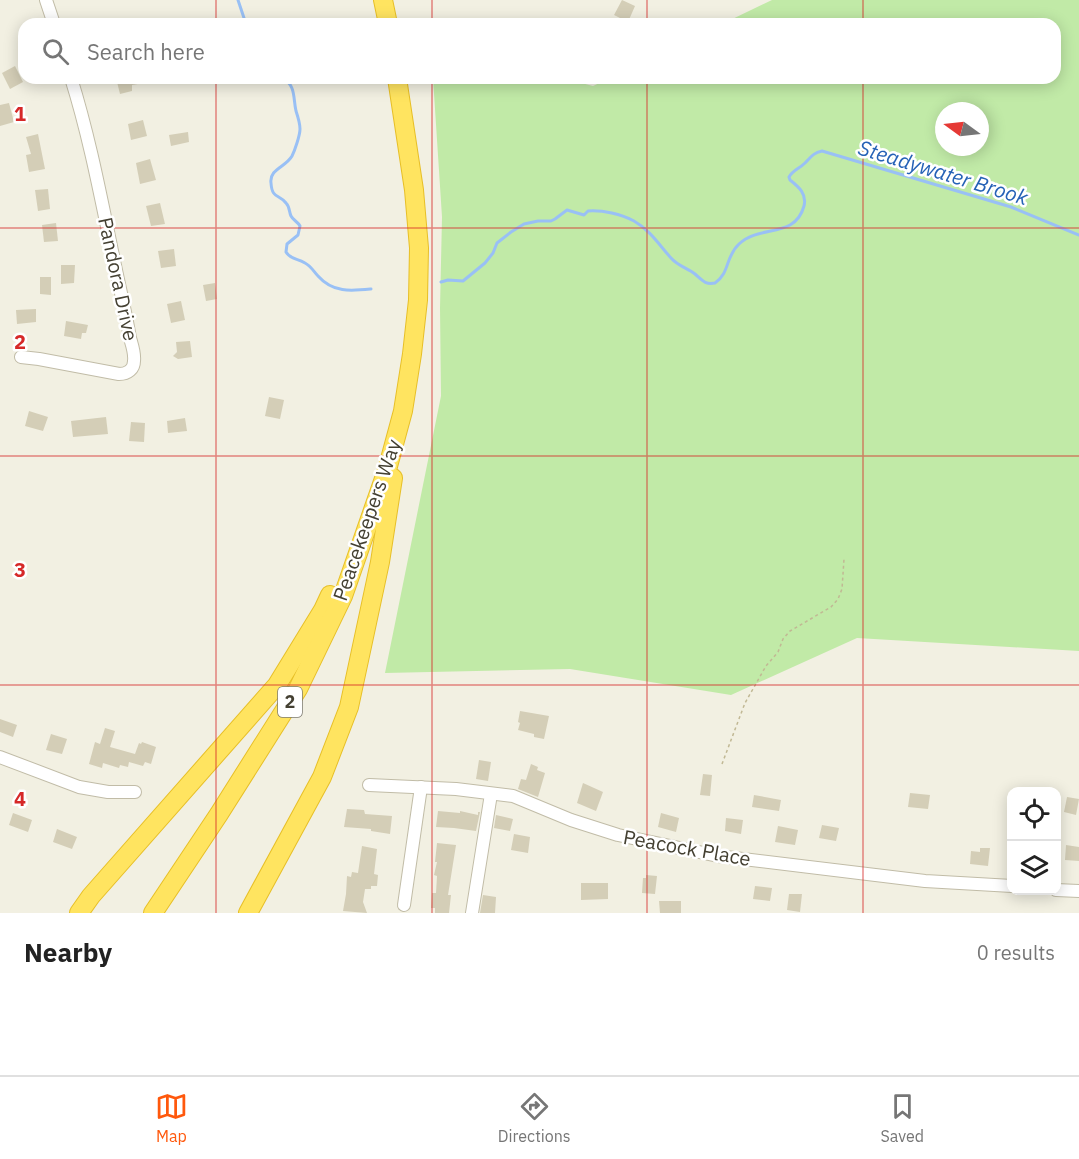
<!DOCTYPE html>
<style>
body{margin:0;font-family:"IBM Plex Sans",sans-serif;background:#f2f2f2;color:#222}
.controls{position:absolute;right:18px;bottom:18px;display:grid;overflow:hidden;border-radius:12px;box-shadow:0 3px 15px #0003}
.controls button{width:54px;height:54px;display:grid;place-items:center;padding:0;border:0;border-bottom:2px solid #e0e0e0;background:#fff;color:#222;font:30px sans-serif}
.compass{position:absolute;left:935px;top:102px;width:54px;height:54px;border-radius:50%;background:#fff;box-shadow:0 3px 15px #0003;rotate:285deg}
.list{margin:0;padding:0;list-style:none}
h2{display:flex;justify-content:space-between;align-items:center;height:78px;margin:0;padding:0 24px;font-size:26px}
h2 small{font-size:20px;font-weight:400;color:#767676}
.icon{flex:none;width:33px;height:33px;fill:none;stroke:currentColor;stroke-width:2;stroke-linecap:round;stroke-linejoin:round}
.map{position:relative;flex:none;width:1079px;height:913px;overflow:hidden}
.search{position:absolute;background:#fff;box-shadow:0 3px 15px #0003;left:18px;right:18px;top:18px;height:66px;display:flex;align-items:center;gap:15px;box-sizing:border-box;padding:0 21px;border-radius:18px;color:#767676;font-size:22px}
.sheet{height:162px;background:#fff}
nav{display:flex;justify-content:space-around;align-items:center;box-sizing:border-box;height:84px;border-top:2px solid #e0e0e0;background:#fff;font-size:16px;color:#767676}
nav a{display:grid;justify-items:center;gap:3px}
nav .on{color:#ff580c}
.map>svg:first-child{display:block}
</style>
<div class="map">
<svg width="1079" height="913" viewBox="0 0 1079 913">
<rect width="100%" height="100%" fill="#f2f0e2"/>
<path fill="#c1eaa7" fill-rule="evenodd" d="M772,0h307v651l-222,-13 -126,57 -161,-26 -185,4 56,-277 -1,-88 2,-91 -9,-139h129l31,8 17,-8h445v-54h-333zM944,111h36v36h-36z"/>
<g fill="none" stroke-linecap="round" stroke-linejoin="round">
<g stroke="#99c0f5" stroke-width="3">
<path d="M238,0l8,24"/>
<path d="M283,78c13,8 10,20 13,33 2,6 4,12 4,18 0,6 -5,21 -8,27 -6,11 -23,13 -21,27 1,16 8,11 15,20 4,4 3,9 5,13 2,4 7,6 9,10l-2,9 -11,9 -1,8c5,8 11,6 19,11 6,3 9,9 13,13 15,17 33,15 53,13"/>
<path d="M441,282l7,-2 15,1 22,-18 8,-10 4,-10 14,-11 13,-8 14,-3h13l4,-2 12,-9 17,5 4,-4c15,-1 33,3 46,10 16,9 26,25 37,37 7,8 16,10 24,16 7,6 10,11 20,9 15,-10 10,-26 24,-39 21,-20 56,-5 65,-38 3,-12 -5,-19 -14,-26l-1,-3c4,-7 10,-8 16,-14 6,-6 8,-10 17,-12l189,56 68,28"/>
</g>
</g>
<g fill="#d4ceb7">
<path d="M622,0l13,6 -7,16 -14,-7z"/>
<path d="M15,66l8,16 -13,7 -8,-16z"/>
<path d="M116,78h32l1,4 -17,3v6l-12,3z"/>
<path d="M9,103l5,19 -14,4v-21z"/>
<path d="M143,120l4,16 -16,4 -3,-16z"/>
<path d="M188,132l1,10 -18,4 -2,-11z"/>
<path d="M38,134l7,35 -16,3 -3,-17 5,-1 -5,-17z"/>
<path d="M150,159l6,21 -16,4 -4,-21z"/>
<path d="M48,189l2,20 -12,2 -3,-21z"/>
<path d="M160,203l5,21 -14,2 -5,-20z"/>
<path d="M56,223l2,18 -14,1 -2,-17z"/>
<path d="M174,249l2,17 -15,2 -3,-17z"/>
<path d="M61,265h14l-1,18 -13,1z"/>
<path d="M40,277h11v18l-11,-1z"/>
<path d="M215,283l2,16 -11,2 -3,-16z"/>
<path d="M181,301l4,19 -14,3 -4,-19z"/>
<path d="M36,309v13l-19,2 -1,-14z"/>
<path d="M66,321l22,4 -2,8h-4l-1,6 -17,-3z"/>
<path d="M190,341l2,16 -14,2 -5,-3 4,-4 -1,-10z"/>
<path d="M269,397l15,3 -4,19 -15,-3z"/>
<path d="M29,411l19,6 -5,14 -18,-5z"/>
<path d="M106,417l2,17 -35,3 -2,-16z"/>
<path d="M185,418l2,13 -19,2 -1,-12z"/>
<path d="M131,422l14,1 -1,19 -15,-1z"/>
<path d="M520,711l29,5 -5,23 -10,-2v-3l-16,-4 2,-7 -2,-1z"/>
<path d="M0,719l17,6 -4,12 -13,-5z"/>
<path d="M105,728l10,3 -5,16 25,7 4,-11 2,1 1,-2 14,5 -5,17 -6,-2 -2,4 -14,-4 -1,5 -8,-2 -1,3 -16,-5 -1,5 -13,-4 6,-22 5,2z"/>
<path d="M51,734l16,5 -5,15 -16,-4z"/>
<path d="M479,760l12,2 -3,19 -12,-2z"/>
<path d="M531,764l7,3 -1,3 8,3 -7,24 -20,-8 3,-10 5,1z"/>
<path d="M703,774l9,1 -2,21 -10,-1z"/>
<path d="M583,783l20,9 -7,19 -19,-8z"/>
<path d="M910,793l20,2 -2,14 -20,-2z"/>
<path d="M754,795l27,5 -2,11 -27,-4z"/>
<path d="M1067,797l12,2 -3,16 -12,-3z"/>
<path d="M347,809l17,1 1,4 27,2 -2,18 -19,-3v-2l-27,-2z"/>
<path d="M438,811l22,2v-2l18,4v-3h2l-4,19 -22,-3 -18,-1z"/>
<path d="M13,813l19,7 -4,12 -19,-7z"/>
<path d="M661,813l18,5 -3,14 -18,-5z"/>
<path d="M496,815l17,4 -3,12 -16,-3z"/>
<path d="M726,818l17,2 -2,14 -16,-3z"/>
<path d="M822,825l17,3 -3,13 -17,-3z"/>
<path d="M778,826l20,4 -3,15 -20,-3z"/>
<path d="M57,829l20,8 -5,12 -19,-7z"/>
<path d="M514,834l16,3 -2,16 -17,-3z"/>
<path d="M437,843l19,2 -8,50h3l-2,18h-14v-5h-4l1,-15h4l1,-17 -3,-1 3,-13h-2z"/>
<path d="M1066,845l13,2v14l-14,-1z"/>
<path d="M362,846l15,3 -3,25 4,1 -1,11h-6v3h-6l-2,13 4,11 -24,-2 3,-17 1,-18 4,1 1,-5 6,1z"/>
<path d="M980,848h10l-2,18 -18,-2 1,-13 9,1z"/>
<path d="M646,875l11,1 -2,18 -13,-1 1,-15h3z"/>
<path d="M581,883h27v16l-27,1z"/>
<path d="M755,886l17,2 -2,13 -17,-2z"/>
<path d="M789,894h13l-2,18 -13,-2z"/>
<path d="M483,895l13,2 -1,16h-15z"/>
<path d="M659,901h22v12h-21z"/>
</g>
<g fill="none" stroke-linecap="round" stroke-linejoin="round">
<defs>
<g id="minor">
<path d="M46,0l8,24"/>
<path d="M21,357l18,2 80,15c9,0 15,-5 15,-13 1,-8 -2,-16 -4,-23 -3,-18 -7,-36 -11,-54 -15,-69 -27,-139 -48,-206"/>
<path d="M0,757l79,30 29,5h27"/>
<path d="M369,785l87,4 57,7 58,24 47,15 100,21 207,25 87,5"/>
<path d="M1056,890l23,1"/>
<path d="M404,905l17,-118"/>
<path d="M472,913l19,-119"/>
</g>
<g id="highway">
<path d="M383,0l5,24"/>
<path d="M79,913l12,-17 186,-211 46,-75 7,-15"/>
<path d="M153,913l66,-99 79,-125 45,-93 44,-126 16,-59 9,-57 6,-54 1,-52 -5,-58 -17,-112"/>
<path d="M248,913l74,-136 27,-70 31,-145 13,-84"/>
</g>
</defs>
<use href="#minor" stroke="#c1bca7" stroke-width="14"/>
<use href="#highway" stroke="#e7bf27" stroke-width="20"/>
<path stroke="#c1b894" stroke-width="1.5" stroke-dasharray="3 3" stroke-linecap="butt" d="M722,764l23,-61 21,-37 12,-14 5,-13 7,-8 41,-24 7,-8 4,-10 2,-30"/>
<use href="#minor" stroke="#fff" stroke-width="12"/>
<use href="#highway" stroke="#ffe460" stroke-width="18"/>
</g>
<path fill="none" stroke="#d62828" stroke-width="1.5" stroke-opacity="0.55" d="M216,0v24M432,0v24M647,0v24M863,0v24M216,78v835M432,78v835M647,78v835M863,78v835M0,228h1079M0,456h1079M0,685h1079"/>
<g text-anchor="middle" stroke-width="5" stroke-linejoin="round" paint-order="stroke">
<rect fill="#fff" stroke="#7c7970" stroke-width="1.5" x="278" y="687" width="24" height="30" rx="4.5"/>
<g font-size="18" font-weight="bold" fill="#444032">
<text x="290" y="708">2</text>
</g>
<g font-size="20" fill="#444032" stroke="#fff">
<text transform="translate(118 279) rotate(78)" y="7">Pandora Drive</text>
<text transform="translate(367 520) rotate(-71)" y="7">Peacekeepers Way</text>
<text transform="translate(687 848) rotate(10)" y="7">Peacock Place</text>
</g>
<g font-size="21" font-style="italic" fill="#2562b6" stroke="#fff">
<text transform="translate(943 173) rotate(17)" y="7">Steadywater Brook</text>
</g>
</g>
<g font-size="20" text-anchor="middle" font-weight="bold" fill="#d62828" stroke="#fff" stroke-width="5" stroke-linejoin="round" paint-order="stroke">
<text x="20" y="121">1</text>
<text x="20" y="349">2</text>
<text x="20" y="577">3</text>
<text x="20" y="806">4</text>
</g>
</svg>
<div class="controls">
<button><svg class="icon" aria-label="locate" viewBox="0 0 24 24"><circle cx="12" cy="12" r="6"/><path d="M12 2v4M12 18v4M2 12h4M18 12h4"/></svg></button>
<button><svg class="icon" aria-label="layers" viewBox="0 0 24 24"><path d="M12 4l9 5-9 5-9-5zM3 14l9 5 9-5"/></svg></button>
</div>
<svg class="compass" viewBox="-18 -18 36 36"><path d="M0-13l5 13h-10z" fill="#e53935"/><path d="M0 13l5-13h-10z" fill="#767676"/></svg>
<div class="search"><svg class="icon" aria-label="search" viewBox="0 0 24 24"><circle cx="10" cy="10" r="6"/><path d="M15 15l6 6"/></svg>Search here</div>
</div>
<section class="sheet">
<h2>Nearby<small>0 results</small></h2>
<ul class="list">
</ul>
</section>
<nav>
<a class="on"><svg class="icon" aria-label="map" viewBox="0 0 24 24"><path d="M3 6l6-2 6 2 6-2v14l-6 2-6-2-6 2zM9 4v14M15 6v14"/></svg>Map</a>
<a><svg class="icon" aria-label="directions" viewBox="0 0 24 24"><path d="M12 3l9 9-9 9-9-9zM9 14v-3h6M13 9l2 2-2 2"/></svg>Directions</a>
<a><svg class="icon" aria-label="saved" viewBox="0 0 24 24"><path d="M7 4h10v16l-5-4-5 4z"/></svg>Saved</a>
</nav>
